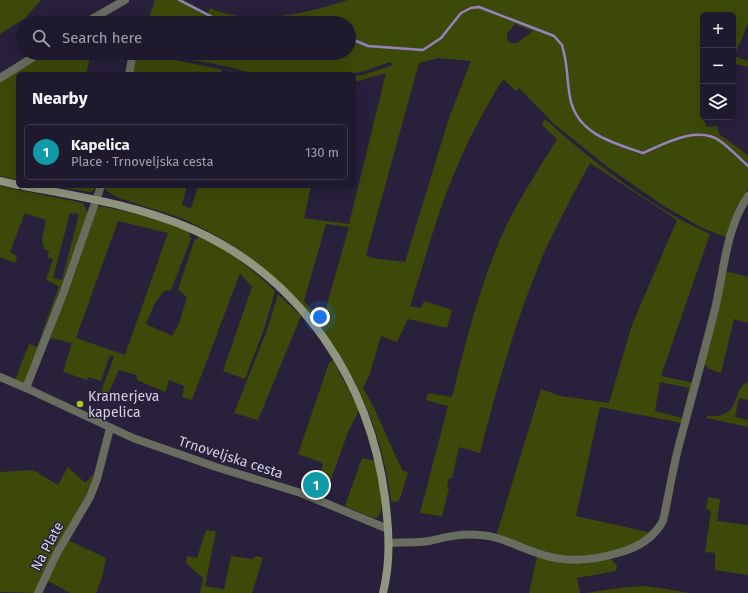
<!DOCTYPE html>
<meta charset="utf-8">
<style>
body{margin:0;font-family:"Fira Sans",sans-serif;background:#272235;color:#f1f3f6}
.controls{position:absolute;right:12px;top:12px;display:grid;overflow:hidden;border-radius:6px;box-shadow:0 4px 16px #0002}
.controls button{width:36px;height:36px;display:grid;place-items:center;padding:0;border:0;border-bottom:1px solid #3c3849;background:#1f192d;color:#f1f3f6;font:20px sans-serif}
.you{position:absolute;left:320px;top:317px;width:14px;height:14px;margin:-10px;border:3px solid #fff;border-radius:50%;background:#1a73e8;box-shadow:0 0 0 6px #1a73e833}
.badge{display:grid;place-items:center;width:26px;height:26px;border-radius:50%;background:#aac719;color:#fff;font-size:13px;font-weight:700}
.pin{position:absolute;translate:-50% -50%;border:2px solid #fff;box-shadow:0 1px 4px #0006}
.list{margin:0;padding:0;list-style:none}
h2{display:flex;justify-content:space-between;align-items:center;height:52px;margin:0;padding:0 16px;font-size:17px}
h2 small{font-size:13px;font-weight:400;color:#a1a0aa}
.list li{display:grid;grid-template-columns:26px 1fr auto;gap:12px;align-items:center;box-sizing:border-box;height:56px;margin:0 8px 8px;padding:0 8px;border:1px solid #3c3849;border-radius:6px}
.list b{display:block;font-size:15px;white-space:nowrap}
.list p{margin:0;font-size:13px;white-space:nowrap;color:#a1a0aa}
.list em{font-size:13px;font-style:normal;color:#a1a0aa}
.icon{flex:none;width:22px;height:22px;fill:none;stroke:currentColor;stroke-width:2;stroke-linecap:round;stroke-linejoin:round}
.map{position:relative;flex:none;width:748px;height:593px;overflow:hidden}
.search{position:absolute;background:#1f192d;box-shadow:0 4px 16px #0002;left:16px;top:16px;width:340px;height:44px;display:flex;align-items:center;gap:10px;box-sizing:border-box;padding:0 14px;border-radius:22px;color:#a1a0aa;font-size:15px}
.panel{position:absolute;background:#1f192d;box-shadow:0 4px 16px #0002;left:16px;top:72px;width:340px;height:116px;border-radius:6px}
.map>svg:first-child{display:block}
</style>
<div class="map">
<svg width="748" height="593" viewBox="0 0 748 593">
<rect width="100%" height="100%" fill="#29213c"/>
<g fill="#3d4909" fill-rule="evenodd">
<path d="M0,0h41l-16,18 -25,16z"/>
<path d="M155,0h29l24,13 2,-5c44,19 94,6 138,-8h400v24l-14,32 14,5v6l-15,-4v-48h-30v102h2l-2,1 4,9 10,-1 2,8 29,21v34l-12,19 -10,29 -24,-9 -38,-22 -55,-38 -55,-44 -35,-36 -3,3 -13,-12c-18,29 -34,59 -47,90 -19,44 -31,91 -46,137l11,2 3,-7 28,9 -5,18 -39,-9 -11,23 -16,-6 -11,37 -7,15c16,27 26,56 40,83l5,1 -8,27 -3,3 -6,-1c-14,-121 -92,-229 -203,-280 -19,-9 -71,-20 -82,-31v-4h81l-5,19 9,4 7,-23h113l-7,32 45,6 37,-151 -32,9v-6l9,-1 30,-10 -3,-3 -28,10 -15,2h-93l-24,-7 -73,-14h192v-30h-202zM515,24l18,7 -16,12h-6l-4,-3v-7zM438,58l33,3 -22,57 -44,144 -33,-4 -6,-3 53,-192zM326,224l23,3 -27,95 -18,-21z"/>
<path d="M44,53h47l-5,21h-68v106l-18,-4v-96z"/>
<path d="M141,53l103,21h-12v-2l-10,-3 -2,5h-88l5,-20z"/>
<path d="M545,119c48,43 106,89 165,115l-49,142 33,7 -12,40 -82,-16 -24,109 76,17 -22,14 -38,10 -32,-1 -64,-20 45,-147 20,7 48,7 23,-78 45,-105 -87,-57c-16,30 -33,61 -47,92 -27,64 -46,131 -63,198l-21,-6 -7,31h-3l-2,9 2,1 -7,28 -22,-3 28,-107 -22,-6 2,-7 24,4c13,-52 26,-105 47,-155 15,-36 38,-70 58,-103l-15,-14zM660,382l29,6 -7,30 -27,-7z"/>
<path d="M0,186l83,17 5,10 -59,163 -6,7 -8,-3 14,-36 8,3 22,-61 -13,-6 7,-21 -6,-2 2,-6 -5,-2 -2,-9 4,-20 -21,-7 -15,39 7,4 -2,7 -15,-6zM70,213l9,1 -17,66 -9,-2z"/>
<path d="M51,186h46l-4,5 -4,1z"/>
<path d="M100,206l55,12 34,14 2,7 -20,51 -7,1 -9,12 -9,21 26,12 7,-12 8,-27 -9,-7 16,-49 5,-4c25,8 57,36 76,54l-11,38 -19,50 -22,-8 29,-84 -12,-14 -48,127 -10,-3 2,-11 -15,-6 -4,12 -28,-12 -1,-5 -17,-5 -12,26 -6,-4 13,-35 -4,-2 -9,26 -13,-4 -1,3 -24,-8 9,-29 -22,-5 47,-129zM118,221l50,12 -43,122 -49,-17z"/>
<path d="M726,271l22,6v46l-14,-4 -13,54 -12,-4 -4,-4v-5z"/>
<path d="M278,294l23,22 -43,104 -24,-7 33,-83z"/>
<path d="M333,360l26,50 -11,22 -18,50 -11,-3 4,-16 -25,-9 31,-91z"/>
<path d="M748,382v18l-9,-2 -4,19 13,3v7l-42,-9 1,-2c36,4 24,-29 41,-34z"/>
<path d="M362,458l13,3c2,14 12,46 3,56l-5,1 -28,-12z"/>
<path d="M68,467l17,16 11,-11 -1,7 -60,114 -35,-1v-120l33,-2 25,15z"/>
<path d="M708,497l12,2 -3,22 31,4v50l-33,-5v-17l-10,-1 6,-41 -5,-2z"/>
<path d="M206,530l10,1 -11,55 19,3 7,-33 21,3 5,-3 6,2 -11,35h-52l3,-15 -17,-15 1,-7 10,2z"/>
<path d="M68,540l38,18 -4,20 -6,15h-26l-22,-12 1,-7z"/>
<path d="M537,557l73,1 7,8 -1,5 -39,7 3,15h-51z"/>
<path d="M646,586l44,7h-104l40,-6z"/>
</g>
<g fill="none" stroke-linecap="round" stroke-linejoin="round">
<g stroke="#9682c0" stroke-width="2.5">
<path d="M179,0l45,23"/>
<path d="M349,38l19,8 55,4 18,-12 20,-25 10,-5 8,-1 75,29 8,9 2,8c4,16 3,33 7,49 9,33 43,41 72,51 21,-9 54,-28 77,-12 10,7 19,17 28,25"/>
</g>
<g stroke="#696d5f" stroke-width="8">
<path d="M85,23l40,-23"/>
<path d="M129,74l4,-21"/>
<path d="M0,78l40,-25"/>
<path d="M101,186l-38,108 -37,94 107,50 83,29 85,26 87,36"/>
<path d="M0,377l26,11"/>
<path d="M389,543c13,-1 27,0 40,-2 17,-4 33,-8 51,-6 20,1 38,12 57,18 28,10 53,8 81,0 19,-5 35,-14 45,-32 6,-27 10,-54 17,-80 12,-44 24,-88 35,-132 9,-38 11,-81 33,-113"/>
<path d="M38,593l19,-40 33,-56 7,-18 13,-51"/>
</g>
<g stroke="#8f957e" stroke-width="8">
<path d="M0,181l18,4"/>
<path d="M24,186c58,11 116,20 170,44 108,49 176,152 191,268 4,33 6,62 -2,95"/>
</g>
</g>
<circle fill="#aac719" stroke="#29213c" stroke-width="1.5" cx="80" cy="404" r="4"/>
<g text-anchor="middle" stroke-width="3" stroke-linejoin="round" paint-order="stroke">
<g font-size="14" fill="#d4d0e1" stroke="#29213c" text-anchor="start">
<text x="88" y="401">Kramerjeva<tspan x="88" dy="16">kapelica</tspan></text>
</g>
<g font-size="14" fill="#d4d0e1" stroke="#29213c">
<text transform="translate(231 457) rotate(18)" y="5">Trnoveljska cesta</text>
<text transform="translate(47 546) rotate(-62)" y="5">Na Plate</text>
</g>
</g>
</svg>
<div class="controls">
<button>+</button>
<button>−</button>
<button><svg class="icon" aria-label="layers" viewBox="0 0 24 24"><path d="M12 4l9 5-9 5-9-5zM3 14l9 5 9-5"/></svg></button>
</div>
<div class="you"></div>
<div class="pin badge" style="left:316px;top:485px;background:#0f9aa8">1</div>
<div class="search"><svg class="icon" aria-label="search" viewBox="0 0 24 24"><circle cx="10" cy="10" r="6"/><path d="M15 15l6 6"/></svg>Search here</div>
<section class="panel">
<h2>Nearby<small></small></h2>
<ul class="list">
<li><span class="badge" style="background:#0f9aa8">1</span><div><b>Kapelica</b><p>Place · Trnoveljska cesta</p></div><em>130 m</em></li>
</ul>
</section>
</div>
